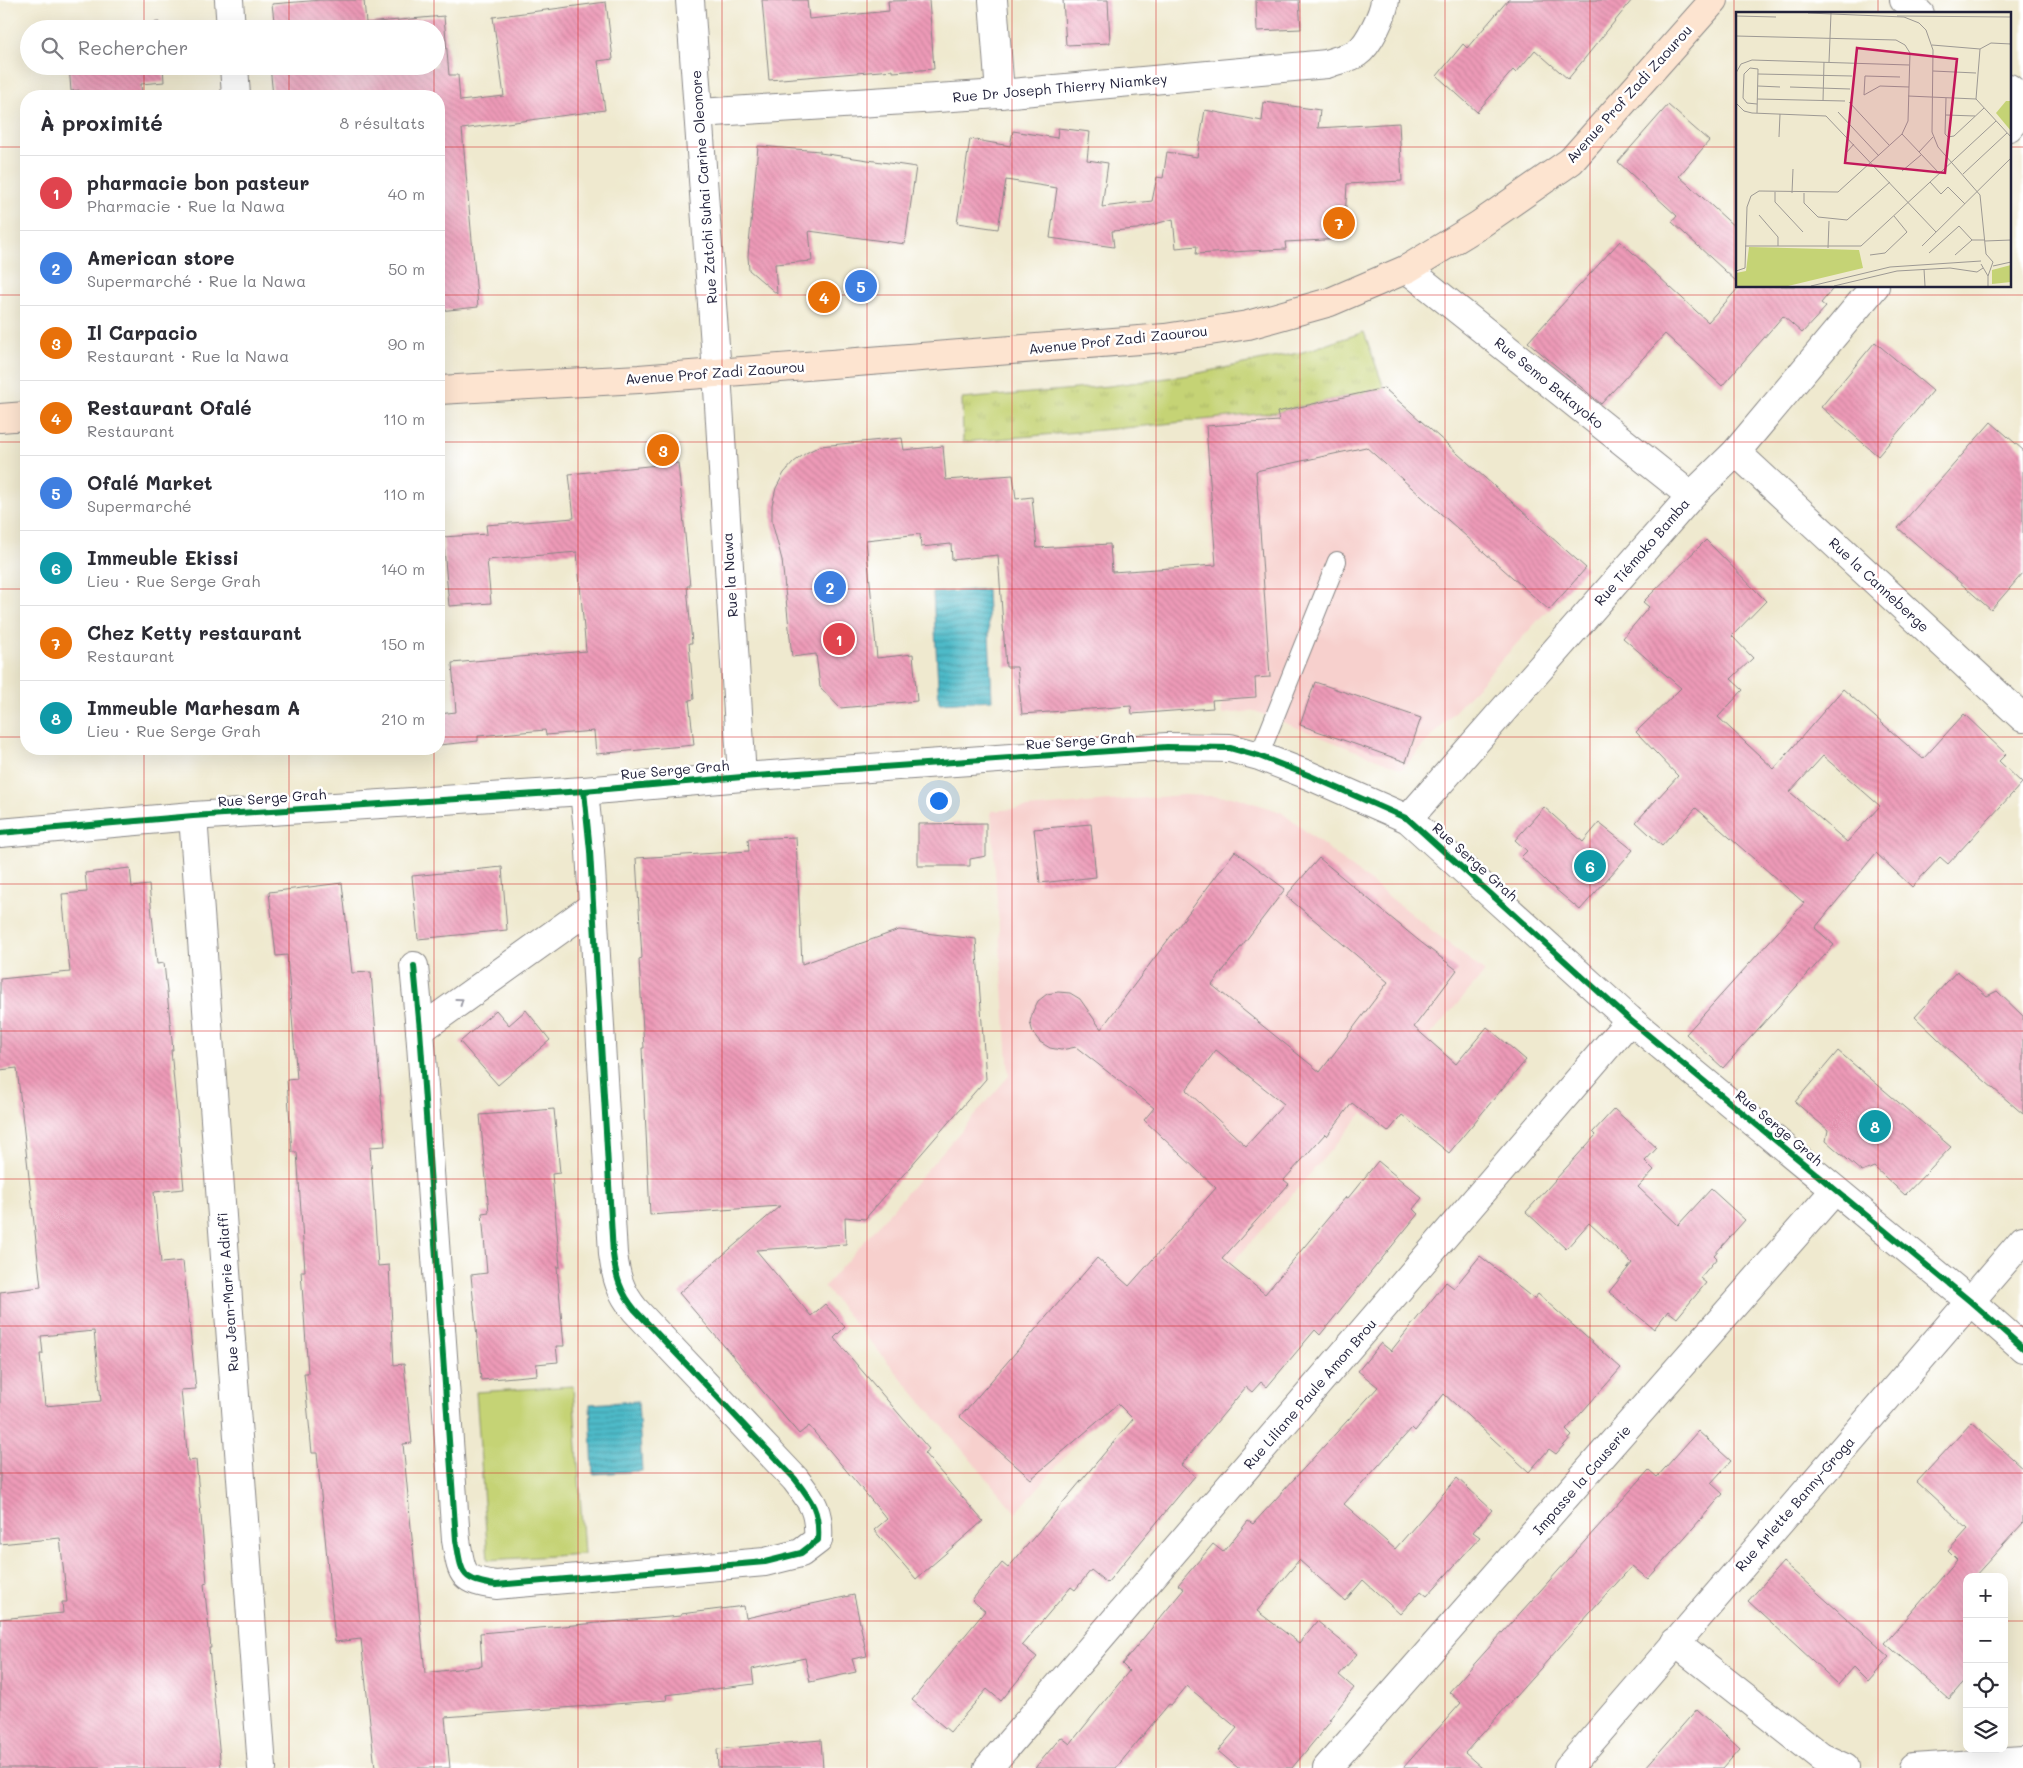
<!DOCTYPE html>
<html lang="fr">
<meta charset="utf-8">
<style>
body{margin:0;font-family:Mali,sans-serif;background:#f7f7f7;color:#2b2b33}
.controls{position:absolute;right:15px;bottom:15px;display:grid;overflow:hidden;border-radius:10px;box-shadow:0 5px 20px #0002}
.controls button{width:45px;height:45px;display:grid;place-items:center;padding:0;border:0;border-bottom:1px solid #e1e1e2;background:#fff;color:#2b2b33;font:25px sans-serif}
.you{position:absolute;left:938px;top:800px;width:18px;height:18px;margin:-12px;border:4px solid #fff;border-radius:50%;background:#1a73e8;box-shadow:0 0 0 8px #1a73e833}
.badge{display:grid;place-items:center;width:32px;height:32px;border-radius:50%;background:#c8321e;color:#fff;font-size:16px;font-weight:700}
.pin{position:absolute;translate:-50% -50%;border:2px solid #fff;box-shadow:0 1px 5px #0006}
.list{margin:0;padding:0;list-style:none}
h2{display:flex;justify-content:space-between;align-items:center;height:65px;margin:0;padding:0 20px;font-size:21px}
h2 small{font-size:16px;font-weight:400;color:#7c7c81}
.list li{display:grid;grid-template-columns:32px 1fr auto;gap:15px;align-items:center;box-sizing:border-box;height:75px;padding:0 20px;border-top:1px solid #e1e1e2}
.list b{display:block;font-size:19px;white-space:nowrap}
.list p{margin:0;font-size:16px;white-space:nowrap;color:#7c7c81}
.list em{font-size:16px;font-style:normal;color:#7c7c81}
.icon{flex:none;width:28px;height:28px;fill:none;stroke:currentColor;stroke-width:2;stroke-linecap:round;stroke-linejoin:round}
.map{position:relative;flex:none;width:2023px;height:1768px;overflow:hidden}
.search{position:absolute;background:#fff;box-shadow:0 5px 20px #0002;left:20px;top:20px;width:425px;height:55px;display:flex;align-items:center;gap:12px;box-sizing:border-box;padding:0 18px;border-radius:28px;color:#7c7c81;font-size:19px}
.panel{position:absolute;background:#fff;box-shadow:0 5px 20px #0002;left:20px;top:90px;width:425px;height:665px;border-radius:20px}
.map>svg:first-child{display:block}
</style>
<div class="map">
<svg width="2023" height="1768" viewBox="0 0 2023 1768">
<defs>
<pattern id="grass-tufts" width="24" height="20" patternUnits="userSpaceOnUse" patternTransform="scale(1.25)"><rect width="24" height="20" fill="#c5d375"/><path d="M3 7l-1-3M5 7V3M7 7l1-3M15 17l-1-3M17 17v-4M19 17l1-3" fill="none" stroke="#a9b566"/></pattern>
<pattern id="water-rules" width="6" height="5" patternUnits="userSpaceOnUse" patternTransform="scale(1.25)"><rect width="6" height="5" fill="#4ebac8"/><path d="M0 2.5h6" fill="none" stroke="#4097a4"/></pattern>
<pattern id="building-back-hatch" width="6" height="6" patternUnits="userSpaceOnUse" patternTransform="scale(1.25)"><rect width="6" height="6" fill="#ed9ab7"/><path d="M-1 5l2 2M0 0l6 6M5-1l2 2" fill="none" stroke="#cb849e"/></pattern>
</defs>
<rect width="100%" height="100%" fill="#fff"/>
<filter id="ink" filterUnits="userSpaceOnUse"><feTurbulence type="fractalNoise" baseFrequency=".02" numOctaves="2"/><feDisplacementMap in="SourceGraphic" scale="10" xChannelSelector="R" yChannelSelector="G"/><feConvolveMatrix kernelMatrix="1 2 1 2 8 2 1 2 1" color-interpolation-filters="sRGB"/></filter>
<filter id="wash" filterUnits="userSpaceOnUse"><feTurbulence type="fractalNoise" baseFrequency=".0096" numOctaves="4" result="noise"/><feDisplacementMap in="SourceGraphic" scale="20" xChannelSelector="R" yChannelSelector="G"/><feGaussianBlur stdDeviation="1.12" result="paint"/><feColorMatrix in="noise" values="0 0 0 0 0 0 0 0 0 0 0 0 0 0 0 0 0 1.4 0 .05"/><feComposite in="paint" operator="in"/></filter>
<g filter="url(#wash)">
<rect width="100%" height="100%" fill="#efe9cf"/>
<g fill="#f7d0cd">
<path d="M1384,388l202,180 -184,201 -147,-58 -33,3 -19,-294 74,-8z"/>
<path d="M1183,795l52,2 46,15 204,160 -469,541 -192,-226 185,-211 -18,-265z"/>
</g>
<path fill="url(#grass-tufts)" stroke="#747a58" d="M1364,332l20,56 -107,24 -142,15 -172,15 -1,-43 147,-13 80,-11 114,-23z"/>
<path fill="#c5d375" stroke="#747a58" d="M573,1386l11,168 -96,6 -12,-168z"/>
<g fill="url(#water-rules)" stroke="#386e82">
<path d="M987,589l5,111 -53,3 -6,-110z"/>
<path d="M638,1401l4,70 -49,3 -3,-70z"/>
</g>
<g id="blocks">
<g fill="url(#building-back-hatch)" fill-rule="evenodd">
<path d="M321,0h43l2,23 78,-7 5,59h9l2,26 44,-5 -11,-79 113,-15 7,57 -15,2 7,49 -143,19 16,178 -39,4v-215h-166l-3,-30h166v-37h-161l-3,-25z"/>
<path d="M762,0h45l2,19 80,-8 -1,-10 41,-1 5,69 -41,3v-2l-124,10z"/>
<path d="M1063,0h45l2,43 -44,2z"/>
<path d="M1256,0h43l2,29 -44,2z"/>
<path d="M1508,0h124l-64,79 -33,-29 -19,23 -3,-3 -36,42 -40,-36 26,-32 4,4z"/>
<path d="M159,22v7h-77l54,-5z"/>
<path d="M69,66h94l1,16 -23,2 1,12h-62l-1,-6 -8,1z"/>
<path d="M1264,102l56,8 -2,18 81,-5 3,58 -55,3 -3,55 -59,3 1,7 -90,5 1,-8 -21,2 -3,-29 -36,10 -25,2 2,16 -64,-9 7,-50 -51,-8 -8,49 -41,-6 13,-84 40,7 3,-15 44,7 1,-10 32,4 -3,28 21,3 -6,44 50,-6 5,-24 6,1 4,-26 30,5 8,-47 57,11z"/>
<path d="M1668,105l41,36 -30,35 58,53v53l-65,-60 5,-6 -59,-54z"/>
<path d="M758,146l62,5v2l96,14 -11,77 -96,-13 3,30 -37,3 2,30 -28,-24 -1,-14z"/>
<path d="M1620,241l88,81 32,-36h95l-14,17 5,4 -24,26 -19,-17 -61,70 -57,-52 -64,70 -73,-62z"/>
<path d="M1875,342l58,49 -55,65 -57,-49z"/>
<path d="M1384,388l202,180 -37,42 -183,-163 -110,24 14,206 -15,1 1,19 -44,3 1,8 -81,6 -1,-8 -109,8 -5,-47h-11l-8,-112 -46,5 -1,-16 -30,3 -1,-13 -54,6 11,118 36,-4 4,47 -77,7 -20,-21 -4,-33 -24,3 -10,-97 -10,-38v-17l4,-17 8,-15 10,-11 12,-9 14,-7 82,-8 2,12 39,-4 3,34 67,-5 3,24 16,-2 5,51 73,-4 2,28 104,-7 -10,-139 73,-5 -2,-9z"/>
<path d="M1991,422l32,28v123l-32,37 -93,-82z"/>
<path d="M678,463l12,123h-3l5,57h-3l5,56 -5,1 5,45 -98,9 -2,-23 -48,4 -1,-5 -67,6v5l-39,4v-31l17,-2 -4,-49 134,-12 -9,-99 -90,8 4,43 -42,3 -6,-69 44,-3 -1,-9 88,-7 -5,-44z"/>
<path d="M1706,540l60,61 -34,35 21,22 -22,21 12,11 -25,27 56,52 69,-80 80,70 41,-45 42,40 -7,7 23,22 -74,81 -8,-7 -28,30 -36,-34 -61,75 19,17 -111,123 -37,-34 118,-131 -108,-95 -34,38 -26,-24 42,-46 -42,-44 45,-44 -58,-50 26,-31 -6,-5zM1823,756l57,50 -33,36 -57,-50z"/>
<path d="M1315,682l106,36 -15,44 -106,-37z"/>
<path d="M1544,807l39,35 16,-19 34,27 -53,60 -32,-27 -27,-26 6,-6 -12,-11z"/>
<path d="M986,823v33l-16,3v7h-52v-42z"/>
<path d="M1091,824l5,53 -56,6 -6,-54z"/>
<path d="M796,837l6,127 97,-34 77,9 10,140 -121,140 -20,-2 1,27 -90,6 55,66 14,-12 20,23 -11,11 95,111 -5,4 59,68 -67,58 -42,-49 13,-11 -78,-93 -10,8 -120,-141 101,-87 -130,9 -8,-167h2l-5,-89 3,-1 -6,-100 113,-7 -1,-12z"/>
<path d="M1235,851l50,38 -73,96 108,87 68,-90 -102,-86 33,-38 99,82 39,30 -43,57 42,37 31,-37 39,33 -77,93 -47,-38 -14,17 -36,-29 -25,33 -2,-2 -41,46 5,4 -67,75 43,35 64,-77 17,-20 2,1 30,-37 44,37 -9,11 5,5 -98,121 -5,-5 -48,57 -6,-5 -9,10 -6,-5 -65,78 14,11 -88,107 -16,-13 -16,20 -4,-3 -49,58 15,12 -36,44 -14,-12 -37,43 -38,-32 73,-89 -13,-11 30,-37 6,5 125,-149 -15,-15 -87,75 -71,-62 137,-159 32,28 87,-98 -72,-68 10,-12 -78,-61 -15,3 -11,-2 -10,-6 -7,-9 -3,-11 3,-11 5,-10 9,-7 11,-2 12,1 10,6 21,30zM1216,1050l68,54 -38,42 -60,-56z"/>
<path d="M502,867l5,63 -89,9 -6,-63z"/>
<path d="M130,868l2,19 17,-2 8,79 7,-1 9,87h-2l13,139 -30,3 7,71 22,-2 13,128 -15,1 7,71 8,-1 11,123 -3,1 7,64h-2l12,120h-221v-149l63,-6 -1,-11h5l-7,-64 -60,6v-252l41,-5 -24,-219 -17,2v-91l70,-7 -8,-78 25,-2 -2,-19zM94,1331l7,70 -56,5 -5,-52h3l-2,-18z"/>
<path d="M342,883l10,90 19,-1 14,174 -15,1 8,119 11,-1 5,100 10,-1 8,79 -9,1 22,229 57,-7 -2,-33 201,-17v-2l63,-8 2,12 108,-23 13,61 -15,3 4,13 -46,10 -5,-24 -53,11 2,15 -88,11 1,5 -222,17 5,51h-75l-14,-129 -26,3 -18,-189h-5l-8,-80h4l-7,-102h4l-8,-119h-5l-5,-72 10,-1 -10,-124 -11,1 -7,-64z"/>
<path d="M1957,971l30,25 10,-5 26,25v98l-66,-57 -42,-40z"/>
<path d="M496,1010l13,15 17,-15 24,30 -52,45 -38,-43z"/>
<path d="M1838,1051l113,96 -46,48 -31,-28 -12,5 -36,-31 2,-11 -33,-28z"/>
<path d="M554,1109l6,64 -8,1 8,93h-3l7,79h-8l2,16 -22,2 1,11 -56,5 -10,-105 16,-2 -5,-60 7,-1 -9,-97z"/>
<path d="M1614,1109l43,39 -12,13 9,9 -16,17 40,38 33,-36 34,31 -31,35 3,3 -17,20 6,5 -29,35 -9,-7 -14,18 -45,-37 23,-29 -43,-40 -23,26 -40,-37 70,-77 -3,-3z"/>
<path d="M1480,1256l54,43 4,-5 83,74 -55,62 6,6 -16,18 -7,-5 -20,23 -85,-78 -29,37 -3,-3 -68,76 51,45 62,-71 35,32 -19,22 7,5 -53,59 -6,-5 -21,23 -37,-34 -18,21 -46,-41 -42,51 42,32 18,-22 40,33 -18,21 15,13 -25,32 2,1 -39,47h-54l-20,-17 19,-23 -50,-42 -16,19 -2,-1 -53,64h-81l26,-31 9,7 59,-73 -7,-7 62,-75 -6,-4 35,-41 10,8 25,-31 5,3 125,-137 -20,-16 23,-28 10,8 55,-69 8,6z"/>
<path d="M1972,1422l51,46v55l-49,54h-7v8l-3,4 3,2v87l-18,21 -64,-56 72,-83 -9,-9 20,-22 -51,-47z"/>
<path d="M1698,1431l33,30 -20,22 12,11 -75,85 -16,-13 -167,187 17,15h-79l58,-65 -12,-11 200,-222 8,7z"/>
<path d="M1783,1562l107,95 -22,25 -15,-15 -15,17 -90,-83z"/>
<path d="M1697,1709l43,40 -17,19h-78z"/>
<path d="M821,1740l2,28h-105l-1,-19z"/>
</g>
</g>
</g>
<g filter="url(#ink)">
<use href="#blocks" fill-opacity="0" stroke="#888685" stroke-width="1"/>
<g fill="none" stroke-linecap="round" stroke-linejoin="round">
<defs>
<path id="service" d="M1259,756l78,-195"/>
<g id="minor">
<path d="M229,0l2,29"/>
<path d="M690,0l27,373 25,404"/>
<path d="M993,0l7,94"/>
<path d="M1904,0l16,14"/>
<path d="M234,66l2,30"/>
<path d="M2009,88l14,12"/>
<path d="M699,113l301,-19 327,-30c9,-4 23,-6 30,-11 12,-8 27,-40 28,-53"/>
<path d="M2009,127l14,-17"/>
<path d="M1407,269l284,227"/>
<path d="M1736,452l287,266"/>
<path d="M193,816l69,952"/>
<path d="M1408,819l283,-323 45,-44 139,-166"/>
<path d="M0,833l193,-17 391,-25 158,-14 425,-30 63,1 29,8 49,19 100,44 222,201 341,282 52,46"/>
<path d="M414,966l6,64 36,510c6,34 4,40 40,45l269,-23 36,-9 17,-13c2,-29 -6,-39 -23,-61l-160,-169c-15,-18 -19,-33 -22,-56l-23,-403 -6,-60"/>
<path d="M420,1030l173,-124"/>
<path d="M1675,1642l146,115 24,11"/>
<path d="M988,1768l642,-748"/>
<path d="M1327,1768l508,-578"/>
<path d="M1568,1768l455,-528"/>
<path d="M1913,1768l110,-7"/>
</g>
<g id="secondary">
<path d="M439,390l200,-11 526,-41 83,-13 82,-23 77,-33 72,-44 92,-64 143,-161"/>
<path d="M0,418l26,-2"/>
</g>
</defs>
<use href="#service" stroke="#888685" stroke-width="20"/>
<use href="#minor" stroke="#888685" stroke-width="30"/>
<use href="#secondary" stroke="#888685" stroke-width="30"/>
<use href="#service" stroke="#fff" stroke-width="18"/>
<use href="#minor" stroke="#fff" stroke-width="28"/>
<use href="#secondary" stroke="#fde4d0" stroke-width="28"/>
<defs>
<g id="cycleway">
<path d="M0,833l193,-17 391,-25 158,-14 425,-30 63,1 29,8 49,19 100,44 222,201 341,282 52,46"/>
<path d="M414,966l6,64 36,510c6,34 4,40 40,45l269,-23 36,-9 17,-13c2,-29 -6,-39 -23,-61l-160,-169c-15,-18 -19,-33 -22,-56l-23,-403 -6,-60"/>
</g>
</defs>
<use href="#cycleway" stroke="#fff" stroke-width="9"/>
<use href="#cycleway" stroke="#00873e" stroke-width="6"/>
</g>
<defs><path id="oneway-chevron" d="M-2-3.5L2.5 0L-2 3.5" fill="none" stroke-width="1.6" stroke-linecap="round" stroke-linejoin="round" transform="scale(1.25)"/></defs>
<use stroke="#9c9ca7" href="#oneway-chevron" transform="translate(460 1001) rotate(-36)"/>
</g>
<path fill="none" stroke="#d62828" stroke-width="1" stroke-opacity="0.55" d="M144,0v29M289,0v29M434,0v29M578,0v1768M722,0v1768M867,0v1768M1012,0v1768M1156,0v1768M1300,0v1768M1445,0v1768M1590,0v1768M1734,0v1768M1878,0v14M144,66v30M289,66v30M434,66v30M0,147h26M439,147h1298M2009,147h14M1878,286v1482M0,295h26M439,295h1584M0,442h26M439,442h1584M0,589h26M439,589h1584M0,737h26M439,737h1584M144,749v1019M289,749v1019M434,749v1019M0,884h2023M0,1031h2023M0,1179h2023M0,1326h2023M0,1473h2023M0,1621h1967M2004,1621h19"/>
<g text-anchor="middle" stroke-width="5" stroke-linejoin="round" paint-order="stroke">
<g font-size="14" fill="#22223b" stroke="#fff">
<text transform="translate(1060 88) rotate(-5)" y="5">Rue Dr Joseph Thierry Niamkey</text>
<text transform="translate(1629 94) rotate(-48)" y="5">Avenue Prof Zadi Zaourou</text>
<text transform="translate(704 187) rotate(-94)" y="5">Rue Zatchi Suhai Carine Oleonore</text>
<text transform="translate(1118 340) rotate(-6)" y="5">Avenue Prof Zadi Zaourou</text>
<text transform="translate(715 373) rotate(-4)" y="5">Avenue Prof Zadi Zaourou</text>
<text transform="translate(1549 383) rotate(39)" y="5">Rue Semo Bakayoko</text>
<text transform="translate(1642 552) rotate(-49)" y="5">Rue Tiémoko Bamba</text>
<text transform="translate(730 575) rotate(-94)" y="5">Rue la Nawa</text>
<text transform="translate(1879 585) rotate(43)" y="5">Rue la Canneberge</text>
<text transform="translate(1080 741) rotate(-4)" y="5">Rue Serge Grah</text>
<text transform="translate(675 770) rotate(-5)" y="5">Rue Serge Grah</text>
<text transform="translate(272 798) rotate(-4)" y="5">Rue Serge Grah</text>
<text transform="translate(1475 862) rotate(42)" y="5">Rue Serge Grah</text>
<text transform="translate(1779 1128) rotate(40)" y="5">Rue Serge Grah</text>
<text transform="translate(228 1292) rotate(-94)" y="5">Rue Jean-Marie Adiaffi</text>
<text transform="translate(1310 1394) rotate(-49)" y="5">Rue Liliane Paule Amon Brou</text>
<text transform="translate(1582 1480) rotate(-49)" y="5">Impasse la Causerie</text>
<text transform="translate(1795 1504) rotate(-49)" y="5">Rue Arlette Banny-Groga</text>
</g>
</g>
<g transform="translate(1736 12)">
<rect width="275" height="275" fill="#efe9cf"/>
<path d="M13,235l110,3 4,18 -75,18h-52v-13l10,-2z" fill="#c5d375"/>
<path d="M275,253v17l-19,2v-14z" fill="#c5d375"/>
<path d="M270,89h5v30l-15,-18z" fill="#c5d375"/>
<path fill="none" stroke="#9d9994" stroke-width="1" d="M72,1l96,4 15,6 7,7 7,20 -1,82 6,15 42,48 6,59M0,4l40,1M161,4l114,1M0,24l160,4 9,5 5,8 -2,68 -6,13 -64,58 -79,-1 -8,5 -4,11 -2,61 -9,3M275,32l-20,-1 -11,6 -4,50 35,38M196,33l48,4M93,50l2,-49M197,59l43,2M0,61l5,-9 11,-4 157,5M22,62l94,2M164,65l-35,-1 -1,19 16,-9 29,1M22,74l22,1M54,75l60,2M172,84l68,3M210,86l-1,36 3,3 6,-1 30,-28M21,87l88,2M87,89l1,-39M113,90l40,43M0,91l8,8 8,2 74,3 110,116M102,100l41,44M21,101l1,-44 -8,-1 -6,6 -1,24 4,5 10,1M210,103l29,1M166,122l37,39M43,125l1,-23M183,140l14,-15M109,151l1,-10 8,-9M166,159l19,-16M227,162l44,-41M194,170l11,12 7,-7 17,17M39,180v10l28,30M56,181l1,-24M68,181v10l14,14 29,3 43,-38M23,203l19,22v9M249,229l26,-1M9,234h116l135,-125M186,234l89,-88M92,236l1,-27M193,241l30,-27 13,14M250,242l7,8 -5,14M134,243l15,-2 22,-21 -13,-16M219,243l17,-15h13M245,252l7,12v10M257,254l18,-4M188,257l1,17M75,274l79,-19 91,-6M98,274l63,-15 53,-3 27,4 6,-4"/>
<path fill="#c2185b" fill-opacity="0.15" stroke="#c2185b" stroke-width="2.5" d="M121,36l100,11 -12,114 -100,-10z"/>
<rect width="275" height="275" fill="none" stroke="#22223b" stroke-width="2.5"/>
</g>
</svg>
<div class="controls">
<button>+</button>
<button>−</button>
<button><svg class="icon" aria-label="locate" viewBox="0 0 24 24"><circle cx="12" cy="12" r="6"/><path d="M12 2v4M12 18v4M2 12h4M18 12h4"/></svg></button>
<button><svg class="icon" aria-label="layers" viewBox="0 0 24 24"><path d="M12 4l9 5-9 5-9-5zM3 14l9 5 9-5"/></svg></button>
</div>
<div class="you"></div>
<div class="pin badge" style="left:839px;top:639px;background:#e0444e">1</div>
<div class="pin badge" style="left:830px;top:587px;background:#3f7fe0">2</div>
<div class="pin badge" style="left:663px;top:450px;background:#e8710a">3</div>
<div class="pin badge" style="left:824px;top:297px;background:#e8710a">4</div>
<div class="pin badge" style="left:861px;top:286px;background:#3f7fe0">5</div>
<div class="pin badge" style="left:1590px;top:866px;background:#0f9aa8">6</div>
<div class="pin badge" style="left:1339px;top:223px;background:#e8710a">7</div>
<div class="pin badge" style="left:1875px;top:1126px;background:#0f9aa8">8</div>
<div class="search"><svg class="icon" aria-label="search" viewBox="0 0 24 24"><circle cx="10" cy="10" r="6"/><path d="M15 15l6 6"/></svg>Rechercher</div>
<section class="panel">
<h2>À proximité<small>8 résultats</small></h2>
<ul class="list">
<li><span class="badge" style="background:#e0444e">1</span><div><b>pharmacie bon pasteur</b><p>Pharmacie · Rue la Nawa</p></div><em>40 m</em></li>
<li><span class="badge" style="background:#3f7fe0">2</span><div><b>American store</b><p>Supermarché · Rue la Nawa</p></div><em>50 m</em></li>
<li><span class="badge" style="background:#e8710a">3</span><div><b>Il Carpacio</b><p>Restaurant · Rue la Nawa</p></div><em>90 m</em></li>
<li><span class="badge" style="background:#e8710a">4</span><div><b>Restaurant Ofalé</b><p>Restaurant</p></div><em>110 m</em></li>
<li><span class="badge" style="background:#3f7fe0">5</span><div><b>Ofalé Market</b><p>Supermarché</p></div><em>110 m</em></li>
<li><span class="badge" style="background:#0f9aa8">6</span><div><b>Immeuble Ekissi</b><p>Lieu · Rue Serge Grah</p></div><em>140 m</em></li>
<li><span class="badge" style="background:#e8710a">7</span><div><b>Chez Ketty restaurant</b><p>Restaurant</p></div><em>150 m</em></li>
<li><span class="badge" style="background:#0f9aa8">8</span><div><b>Immeuble Marhesam A</b><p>Lieu · Rue Serge Grah</p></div><em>210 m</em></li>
</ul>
</section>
</div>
